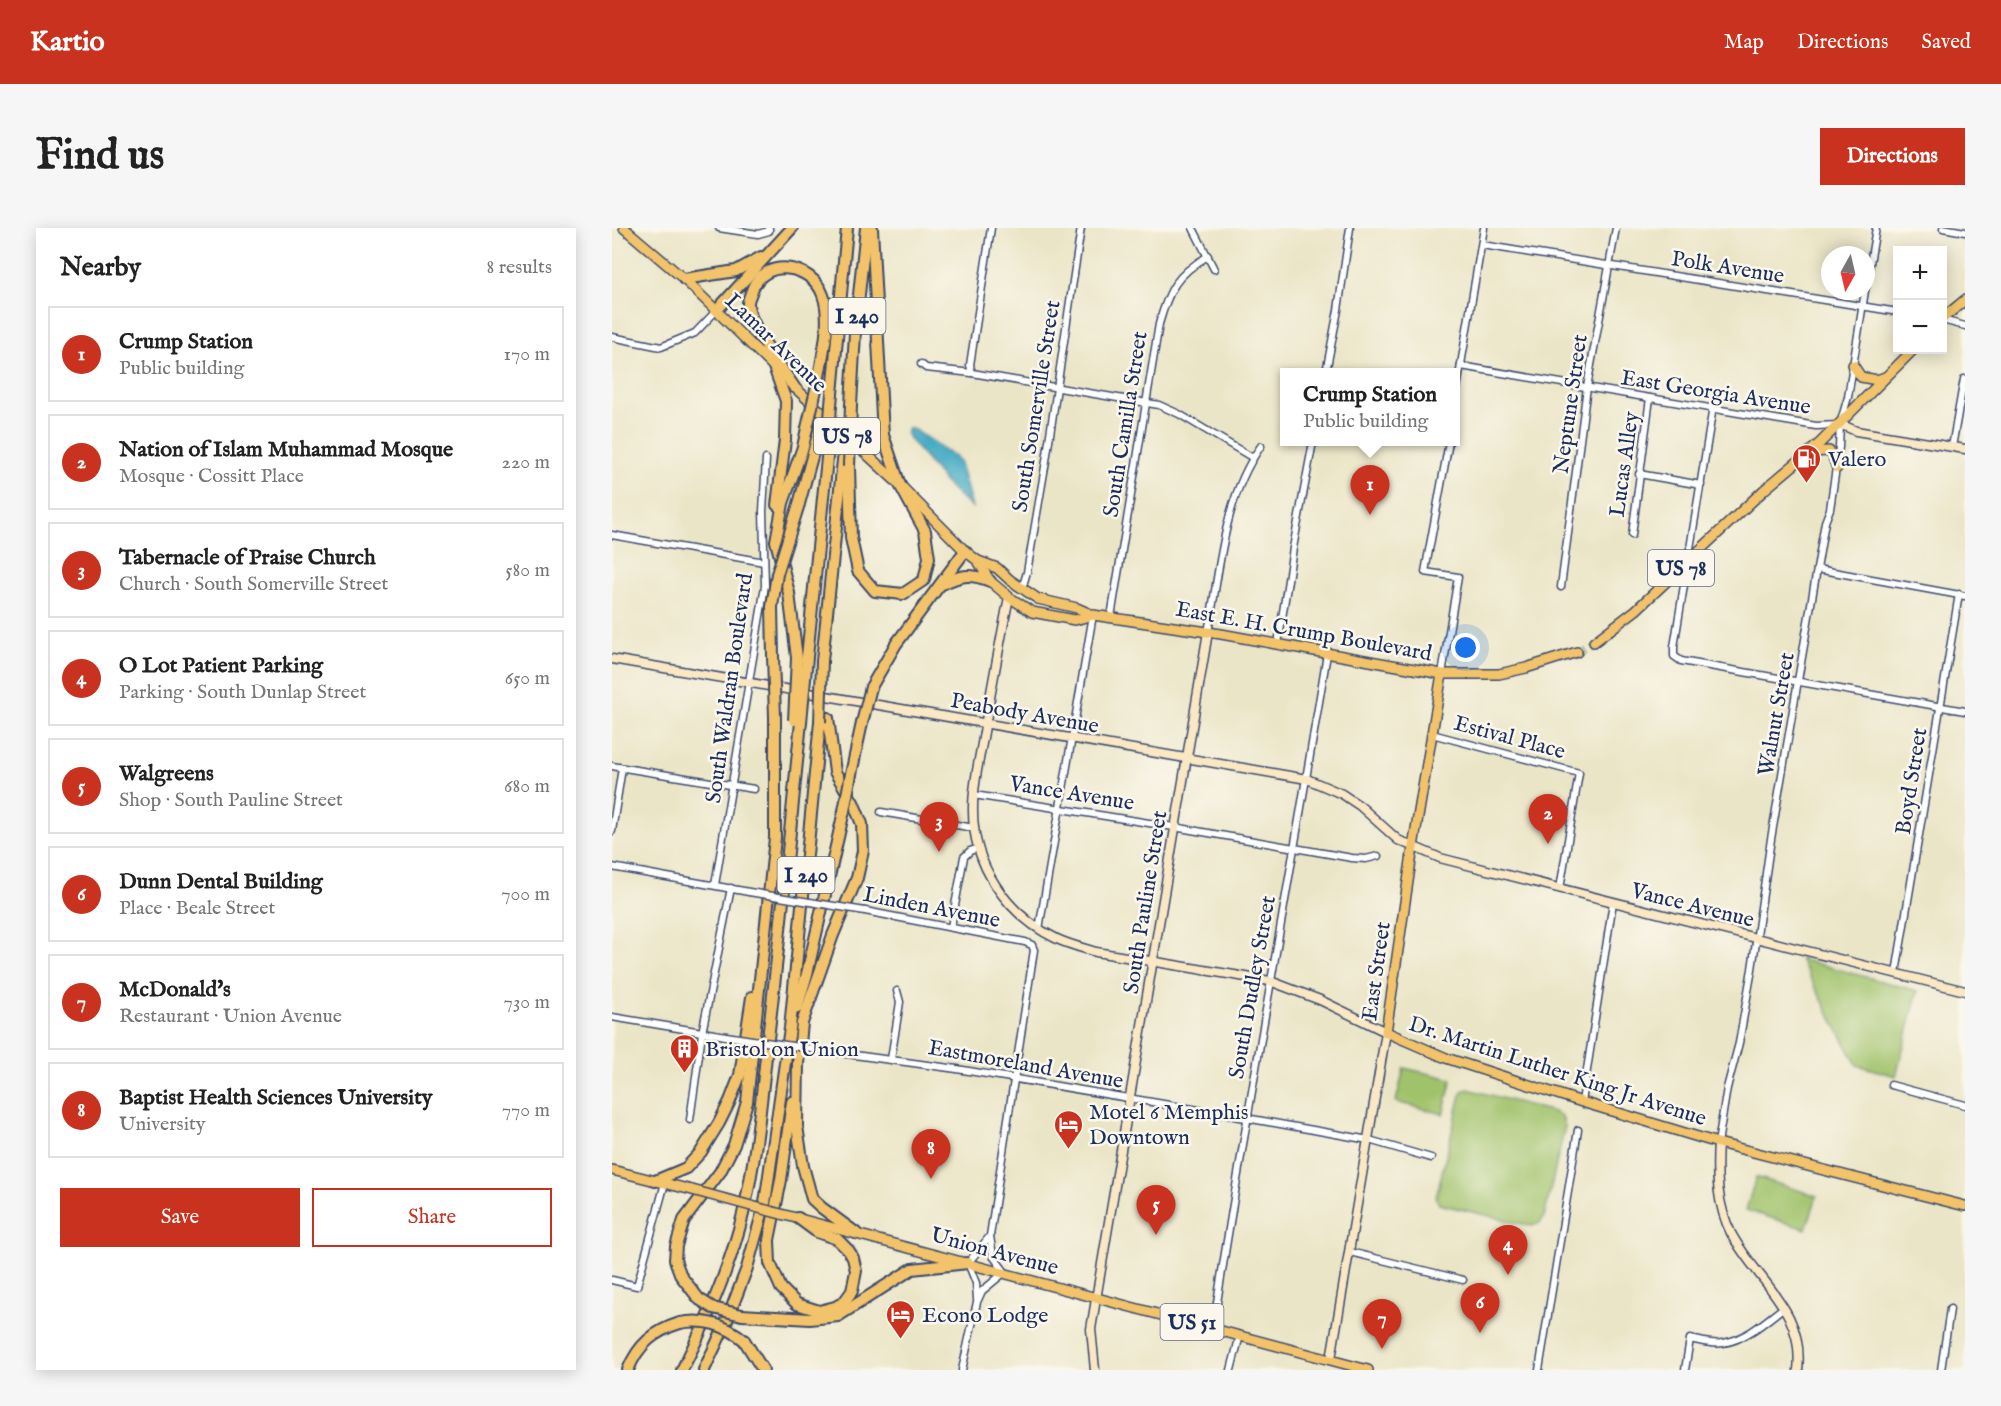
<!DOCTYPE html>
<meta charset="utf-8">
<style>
body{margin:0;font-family:"IM FELL English",serif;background:#f6f6f6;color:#222}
.controls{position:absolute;right:18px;top:18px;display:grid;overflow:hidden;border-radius:0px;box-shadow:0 3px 15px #0003}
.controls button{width:54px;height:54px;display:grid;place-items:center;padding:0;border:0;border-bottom:2px solid #e0e0e0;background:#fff;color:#222;font:30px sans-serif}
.compass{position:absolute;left:1209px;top:18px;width:54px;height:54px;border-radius:50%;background:#fff;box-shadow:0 3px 15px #0003;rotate:188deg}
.you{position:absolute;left:854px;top:420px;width:21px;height:21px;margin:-15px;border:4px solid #fff;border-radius:50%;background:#1a73e8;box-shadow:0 0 0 9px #1a73e833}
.badge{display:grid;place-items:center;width:39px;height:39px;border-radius:50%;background:#c8321e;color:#fff;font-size:20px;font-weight:700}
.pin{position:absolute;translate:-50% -50px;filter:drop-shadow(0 2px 3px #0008)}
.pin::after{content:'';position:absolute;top:32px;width:21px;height:18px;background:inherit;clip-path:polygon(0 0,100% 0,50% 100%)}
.popup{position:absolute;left:668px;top:140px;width:180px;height:78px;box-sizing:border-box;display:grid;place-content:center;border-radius:0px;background:#fff;filter:drop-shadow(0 2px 4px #0005);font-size:20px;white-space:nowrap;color:#767676}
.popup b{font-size:22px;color:#222}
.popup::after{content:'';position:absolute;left:50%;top:100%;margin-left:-12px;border:12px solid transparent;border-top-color:#fff}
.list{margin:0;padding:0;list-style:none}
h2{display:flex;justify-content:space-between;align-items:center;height:78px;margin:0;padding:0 24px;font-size:26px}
h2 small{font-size:20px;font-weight:400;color:#767676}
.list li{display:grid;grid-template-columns:39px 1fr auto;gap:18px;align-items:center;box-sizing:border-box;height:96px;margin:0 12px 12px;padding:0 12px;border:2px solid #e0e0e0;border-radius:0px}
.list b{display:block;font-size:22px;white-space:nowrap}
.list p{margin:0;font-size:20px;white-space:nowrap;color:#767676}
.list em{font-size:20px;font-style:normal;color:#767676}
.actions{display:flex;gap:12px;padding:18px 24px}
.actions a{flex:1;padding:14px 0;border:2px solid #c8321e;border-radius:0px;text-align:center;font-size:21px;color:#c8321e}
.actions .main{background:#c8321e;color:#fff}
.map{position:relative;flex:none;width:1353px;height:1142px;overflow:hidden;border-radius:0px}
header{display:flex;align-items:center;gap:36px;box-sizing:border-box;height:84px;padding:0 30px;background:#c8321e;color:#fff}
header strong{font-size:28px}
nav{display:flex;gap:33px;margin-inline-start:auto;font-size:21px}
.intro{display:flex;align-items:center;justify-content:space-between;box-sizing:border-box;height:144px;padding:0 36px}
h1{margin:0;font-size:42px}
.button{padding:15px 27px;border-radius:0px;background:#c8321e;color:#fff;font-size:21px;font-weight:700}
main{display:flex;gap:36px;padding:0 36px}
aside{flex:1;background:#fff;border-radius:0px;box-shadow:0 3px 15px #0003}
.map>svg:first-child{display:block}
</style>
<header>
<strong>Kartio</strong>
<nav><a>Map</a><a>Directions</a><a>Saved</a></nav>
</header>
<div class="intro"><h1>Find us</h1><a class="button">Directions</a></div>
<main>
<aside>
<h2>Nearby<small>8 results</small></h2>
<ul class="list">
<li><span class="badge">1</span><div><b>Crump Station</b><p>Public building</p></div><em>170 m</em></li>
<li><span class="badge">2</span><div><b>Nation of Islam Muhammad Mosque</b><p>Mosque · Cossitt Place</p></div><em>220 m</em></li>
<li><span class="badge">3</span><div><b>Tabernacle of Praise Church</b><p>Church · South Somerville Street</p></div><em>580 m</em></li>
<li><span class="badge">4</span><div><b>O Lot Patient Parking</b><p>Parking · South Dunlap Street</p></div><em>650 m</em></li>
<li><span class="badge">5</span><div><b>Walgreens</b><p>Shop · South Pauline Street</p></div><em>680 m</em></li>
<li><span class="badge">6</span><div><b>Dunn Dental Building</b><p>Place · Beale Street</p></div><em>700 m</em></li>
<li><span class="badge">7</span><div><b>McDonald's</b><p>Restaurant · Union Avenue</p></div><em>730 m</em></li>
<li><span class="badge">8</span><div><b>Baptist Health Sciences University</b><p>University</p></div><em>770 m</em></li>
</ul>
<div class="actions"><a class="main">Save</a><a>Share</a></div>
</aside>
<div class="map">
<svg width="1353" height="1142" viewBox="0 0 1353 1142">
<rect width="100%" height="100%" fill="#fbf7ec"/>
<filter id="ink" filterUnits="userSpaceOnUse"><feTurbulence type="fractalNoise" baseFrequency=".0167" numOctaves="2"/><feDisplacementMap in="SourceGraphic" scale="12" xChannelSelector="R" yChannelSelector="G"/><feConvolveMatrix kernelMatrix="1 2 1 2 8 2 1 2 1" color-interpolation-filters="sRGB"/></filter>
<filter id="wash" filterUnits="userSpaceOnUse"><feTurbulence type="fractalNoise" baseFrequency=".008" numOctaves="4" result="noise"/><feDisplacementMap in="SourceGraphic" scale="24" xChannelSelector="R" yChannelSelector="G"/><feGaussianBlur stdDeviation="1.35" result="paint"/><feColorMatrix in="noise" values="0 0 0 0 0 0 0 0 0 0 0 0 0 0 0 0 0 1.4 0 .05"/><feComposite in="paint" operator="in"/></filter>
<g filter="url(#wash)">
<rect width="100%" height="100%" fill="#ebe5c7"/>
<g fill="#a0c26b" stroke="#5e7864" stroke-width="1.5">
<path d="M1188,731l118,32 -22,85 -39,-11z"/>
<path d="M792,840l48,11 -9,35 -47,-12z"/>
<path d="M856,861l89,24 5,4 3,9 -21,91 -4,6 -8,3 -93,-22 -3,-6 3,-13 21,-86 2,-8z"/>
<path d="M1144,949l61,19 -11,33 -60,-19z"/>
</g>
<path fill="#42aac2" stroke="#2e6c90" stroke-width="1.5" d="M296,200l5,1 42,28 5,6 12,44 -24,-21 -38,-46 -4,-7z"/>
</g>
<g filter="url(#ink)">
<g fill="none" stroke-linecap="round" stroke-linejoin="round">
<path stroke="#c1c1b2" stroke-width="9" stroke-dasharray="9 4.5" stroke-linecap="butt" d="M965,424l17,-10"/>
<defs>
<g id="street">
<path d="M107,0l39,6 11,-3v-3"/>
<path d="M581,0l21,41"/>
<path d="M1331,0l22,4"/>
<path d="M870,17l416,67"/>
<path d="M1254,59l10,-59"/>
<path d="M1330,92l23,6"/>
<path d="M0,109l49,10 34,-14 22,-23"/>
<path d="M309,136l5,4 46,5 187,32 20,9 74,44"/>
<path d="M849,138l355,60 23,-1"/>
<path d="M714,144l12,-62 12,-82"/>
<path d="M360,145l-2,-8 21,-137"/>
<path d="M843,172l29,-172"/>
<path d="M1101,179l-39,240v9l7,5 284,50"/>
<path d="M1340,219l12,-68"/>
<path d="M1027,246l62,11"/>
<path d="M0,307l152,27"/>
<path d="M1020,307l18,-137"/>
<path d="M1205,341l148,27"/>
<path d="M949,359l26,-200 29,-159"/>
<path d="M410,361l5,-17 19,-111 35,-233"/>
<path d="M499,389l48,-293c10,-35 17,-49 49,-68"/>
<path d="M596,404c12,-62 15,-133 53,-186"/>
<path d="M666,416l15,-96 20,-106"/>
<path d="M830,446l16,-97 -33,-5 24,-130"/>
<path d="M820,506l147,39 -19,116"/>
<path d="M0,538l142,23"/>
<path d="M362,567l200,32 178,31 14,1 12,-3"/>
<path d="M269,584l93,16"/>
<path d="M0,603l10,-63"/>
<path d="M0,639l137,25"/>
<path d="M103,657l50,-299 -2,-75 3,-52"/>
<path d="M253,683l160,31 7,3 2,5 -44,286 3,20 12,16 -23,19 -5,11 -15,68"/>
<path d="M339,699l13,-70 6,-6 9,-3"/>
<path d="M427,701l54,-314"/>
<path d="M1284,745l63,-379"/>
<path d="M0,789l114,19"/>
<path d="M213,823l132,18 289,49 123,22 62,18"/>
<path d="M279,831l9,-57 -3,-11"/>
<path d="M1279,857l74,20"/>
<path d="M970,874l31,-200"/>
<path d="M78,892l12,-87 29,-145"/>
<path d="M1106,915l9,-55 12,-45 13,-74 19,-130 54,-317 5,-13 9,-62 1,-23 8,-27 17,-106"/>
<path d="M738,1024l113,28"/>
<path d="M0,1052l25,6 28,-103"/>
<path d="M365,1071l-1,-16 -8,-20 22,-27"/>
<path d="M601,1100c35,-225 77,-449 114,-674"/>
<path d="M619,1142l9,-35"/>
<path d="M927,1142l39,-240"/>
<path d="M1073,1142l5,-31c11,2 22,6 33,4 22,-3 43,-22 61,-36"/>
<path d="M1329,1142l9,-61"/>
</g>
<g id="secondary">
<path d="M1228,196l16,7 109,18"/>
<path d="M397,369c-9,45 -17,89 -25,135 -4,25 -11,51 -11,76 -1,57 34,107 84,131 13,6 26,9 39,13l174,29 50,19 66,32 -55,327"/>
<path d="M0,431l695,120 35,15 18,12 38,34 42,18 525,133"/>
<path d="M1106,915c-2,32 -1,62 13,90 26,49 74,76 67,137"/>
<path d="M483,1142l-4,-41 117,-697"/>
</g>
<g id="primary">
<path d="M12,0l60,51 94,92"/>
<path d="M1330,91l23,-19"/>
<path d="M1241,137l8,12 16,3 8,-3"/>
<path d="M178,155l110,102 65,66 13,10 19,7 13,12 28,19 39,9 16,7 128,19 221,40h57l27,-6 51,-16"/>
<path d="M1199,224l18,-1 4,5 4,12"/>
<path d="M366,333l12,20 19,16 23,15 43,8 18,-5"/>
<path d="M982,414l42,-32 128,-120 56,-47 93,-93"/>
<path d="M830,446l-29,173 -27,185 60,26 136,44 136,41 247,63"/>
<path d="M0,942l80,20"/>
<path d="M169,986l587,156"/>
</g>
<g id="highway">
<path d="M72,51l52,-8 25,-14"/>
<path d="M105,82l75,-82"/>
<path d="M162,139l12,34 -1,39 -8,65"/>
<path d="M182,159c-12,-19 -46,-63 -46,-84 0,-4 3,-9 4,-13 12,-33 60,-26 71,5 9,25 0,57 -4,82"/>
<path d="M219,177l16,-177"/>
<path d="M239,177l4,-72 11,-105"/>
<path d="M237,239l2,71 7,33 17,20 28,3 21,-14 5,-22 -4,-27 -25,-46 -17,-50 -11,-207"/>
<path d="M187,276l22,-80"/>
<path d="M328,357c20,-10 29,-12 50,-4"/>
<path d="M160,379l1,49"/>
<path d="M195,429l21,-209"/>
<path d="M185,430l-8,-65 -13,-52 7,-38 20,-56 4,-19"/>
<path d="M210,433l21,-201"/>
<path d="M259,459l25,-43 69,-93"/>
<path d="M216,490l7,54 18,30 9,22 1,27 -6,27 -24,57 -31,88 -4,41 -1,62 6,40 9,33 10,9 34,25"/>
<path d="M239,546l11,-51"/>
<path d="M185,780l10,-34 37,-163"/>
<path d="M180,874l-11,78 -12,60 1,23 11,25 16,16 22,7 16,-4 9,-5 8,-11 4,-20 -3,-13 -4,-7 -12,-12 -20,-7 -19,-14"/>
<path d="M43,953l31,-13 15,-16 18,-29 11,-22 10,-26 12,-78"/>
<path d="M87,1071l-18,-23 -6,-16 1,-14 8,-26 36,-48 14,-27 13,-43 28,-264v-121"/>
<path d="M130,1087l68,4 28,-3 74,-47 56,-6"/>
<path d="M132,1112l19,30"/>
<path d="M16,1142c10,-25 26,-39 52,-47"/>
<path d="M70,1142c25,-50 48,-102 61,-156 13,-54 18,-112 24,-167 13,-108 23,-217 34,-325"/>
<path d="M92,1142l22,-47 21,-55 18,-65 25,-175 30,-306"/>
</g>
</defs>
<use href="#street" stroke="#3a4a6e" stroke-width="9"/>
<use href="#secondary" stroke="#3a4a6e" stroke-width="11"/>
<use href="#primary" stroke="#3a4a6e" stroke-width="12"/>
<use href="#highway" stroke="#3a4a6e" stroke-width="14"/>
<use href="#street" stroke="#fff" stroke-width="6"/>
<use href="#secondary" stroke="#fae7c3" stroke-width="8"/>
<use href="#primary" stroke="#f2c36a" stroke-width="9"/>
<use href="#highway" stroke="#f2c36a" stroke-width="10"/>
<defs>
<g id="street-bridge">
<path d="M137,664l116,19"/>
<path d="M114,808l99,15"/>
</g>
<path id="primary-bridge" d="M80,962l89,24"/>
<g id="highway-bridge">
<path d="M195,200l12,-51"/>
<path d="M216,220l3,-43"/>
<path d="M237,239l2,-62"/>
<path d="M160,379l5,-33 22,-70"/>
<path d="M161,428l2,61"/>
<path d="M182,492l3,-62"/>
<path d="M189,494l6,-65"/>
<path d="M208,494l2,-61"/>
<path d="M250,495l9,-36"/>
<path d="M232,583l7,-37"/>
<path d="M87,1071l14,9 29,7"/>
<path d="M68,1095c23,-5 46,2 64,17"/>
</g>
</defs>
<use href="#street-bridge" stroke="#3a4a6e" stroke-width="9" stroke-linecap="butt"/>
<use href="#primary-bridge" stroke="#3a4a6e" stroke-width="12" stroke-linecap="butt"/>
<use href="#highway-bridge" stroke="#3a4a6e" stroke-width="14" stroke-linecap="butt"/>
<use href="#street-bridge" stroke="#fff" stroke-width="6"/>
<use href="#primary-bridge" stroke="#f2c36a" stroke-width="9"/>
<use href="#highway-bridge" stroke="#f2c36a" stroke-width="10"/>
</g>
</g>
<defs>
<symbol id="fuel-pin" viewBox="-11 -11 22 30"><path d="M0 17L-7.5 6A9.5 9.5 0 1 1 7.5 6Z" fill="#c8321e" stroke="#fbf7ec"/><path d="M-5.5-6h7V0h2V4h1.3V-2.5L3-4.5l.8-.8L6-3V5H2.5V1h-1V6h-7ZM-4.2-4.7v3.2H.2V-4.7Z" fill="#fff"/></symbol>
<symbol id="building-pin" viewBox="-11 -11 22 30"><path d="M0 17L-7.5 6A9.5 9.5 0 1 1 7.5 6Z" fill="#c8321e" stroke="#fbf7ec"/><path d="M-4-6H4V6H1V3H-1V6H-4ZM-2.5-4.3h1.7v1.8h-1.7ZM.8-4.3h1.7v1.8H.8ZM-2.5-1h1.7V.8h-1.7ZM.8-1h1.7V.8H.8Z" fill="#fff"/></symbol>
<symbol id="hotel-pin" viewBox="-11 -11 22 30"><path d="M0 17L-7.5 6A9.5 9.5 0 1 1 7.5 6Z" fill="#c8321e" stroke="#fbf7ec"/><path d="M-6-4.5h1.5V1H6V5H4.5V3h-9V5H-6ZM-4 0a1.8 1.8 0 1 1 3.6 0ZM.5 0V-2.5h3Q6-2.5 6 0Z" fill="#fff"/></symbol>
</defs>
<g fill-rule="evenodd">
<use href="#fuel-pin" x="1178" y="214" width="33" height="45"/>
<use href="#building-pin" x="56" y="804" width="33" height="45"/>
<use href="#hotel-pin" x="440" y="880" width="33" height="45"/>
<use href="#hotel-pin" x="272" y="1070" width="33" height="45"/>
</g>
<g text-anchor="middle" stroke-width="5" stroke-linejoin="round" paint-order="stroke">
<g fill="#fbf7ec" stroke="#5e6b89" stroke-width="1.5">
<rect x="216.5" y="70" width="57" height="36" rx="4.5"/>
<rect x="202" y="190" width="66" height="36" rx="4.5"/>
<rect x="1036" y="322" width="66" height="36" rx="4.5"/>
<rect x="165.5" y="629" width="57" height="36" rx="4.5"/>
<rect x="548.5" y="1076" width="63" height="36" rx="4.5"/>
</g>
<g font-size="21" font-weight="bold" fill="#1b2f5e">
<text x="245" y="95">I 240</text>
<text x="235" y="215">US 78</text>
<text x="1069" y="347">US 78</text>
<text x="194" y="654">I 240</text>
<text x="580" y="1101">US 51</text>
</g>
<g font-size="22" fill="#1b2f5e" stroke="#fbf7ec">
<text transform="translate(1116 38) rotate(9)" y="8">Polk Avenue</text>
<text transform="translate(165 114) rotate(44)" y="8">Lamar Avenue</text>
<text transform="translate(1104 163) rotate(9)" y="8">East Georgia Avenue</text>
<text transform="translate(957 176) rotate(-82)" y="8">Neptune Street</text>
<text transform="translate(423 178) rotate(-81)" y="8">South Somerville Street</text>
<text transform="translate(512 196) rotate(-81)" y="8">South Camilla Street</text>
<text transform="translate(1011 236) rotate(-82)" y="8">Lucas Alley</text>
<text transform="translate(692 402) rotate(10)" y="8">East E. H. Crump Boulevard</text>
<text transform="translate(116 460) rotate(-82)" y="8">South Waldran Boulevard</text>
<text transform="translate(413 484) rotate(10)" y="8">Peabody Avenue</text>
<text transform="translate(1163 486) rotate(-80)" y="8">Walnut Street</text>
<text transform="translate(898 508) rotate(15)" y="8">Estival Place</text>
<text transform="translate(1298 553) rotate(-81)" y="8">Boyd Street</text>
<text transform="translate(460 564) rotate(9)" y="8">Vance Avenue</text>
<text transform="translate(532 674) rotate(-81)" y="8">South Pauline Street</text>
<text transform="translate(1081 676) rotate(14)" y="8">Vance Avenue</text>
<text transform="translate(320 678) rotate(11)" y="8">Linden Avenue</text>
<text transform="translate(763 743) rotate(-82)" y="8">East Street</text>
<text transform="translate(639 759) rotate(-80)" y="8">South Dudley Street</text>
<text transform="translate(414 835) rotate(10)" y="8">Eastmoreland Avenue</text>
<text transform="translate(946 842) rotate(18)" y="8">Dr. Martin Luther King Jr Avenue</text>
<text transform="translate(383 1022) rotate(15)" y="8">Union Avenue</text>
</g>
<g font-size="22" fill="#1b2f5e" stroke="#fbf7ec" text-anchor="start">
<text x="1216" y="238">Valero</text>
<text x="93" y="828">Bristol on Union</text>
<text x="477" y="891">Motel 6 Memphis<tspan x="477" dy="25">Downtown</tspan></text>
<text x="310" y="1094">Econo Lodge</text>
</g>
</g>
</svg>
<div class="controls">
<button>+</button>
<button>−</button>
</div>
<svg class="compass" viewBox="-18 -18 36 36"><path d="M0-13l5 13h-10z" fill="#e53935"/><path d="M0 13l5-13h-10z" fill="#767676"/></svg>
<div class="you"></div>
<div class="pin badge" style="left:758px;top:287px">1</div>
<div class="popup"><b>Crump Station</b>Public building</div>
<div class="pin badge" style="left:936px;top:616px">2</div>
<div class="pin badge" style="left:327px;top:624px">3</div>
<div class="pin badge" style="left:896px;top:1047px">4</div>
<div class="pin badge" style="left:544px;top:1007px">5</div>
<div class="pin badge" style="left:868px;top:1105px">6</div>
<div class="pin badge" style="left:770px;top:1121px">7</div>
<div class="pin badge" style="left:319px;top:951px">8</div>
</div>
</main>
